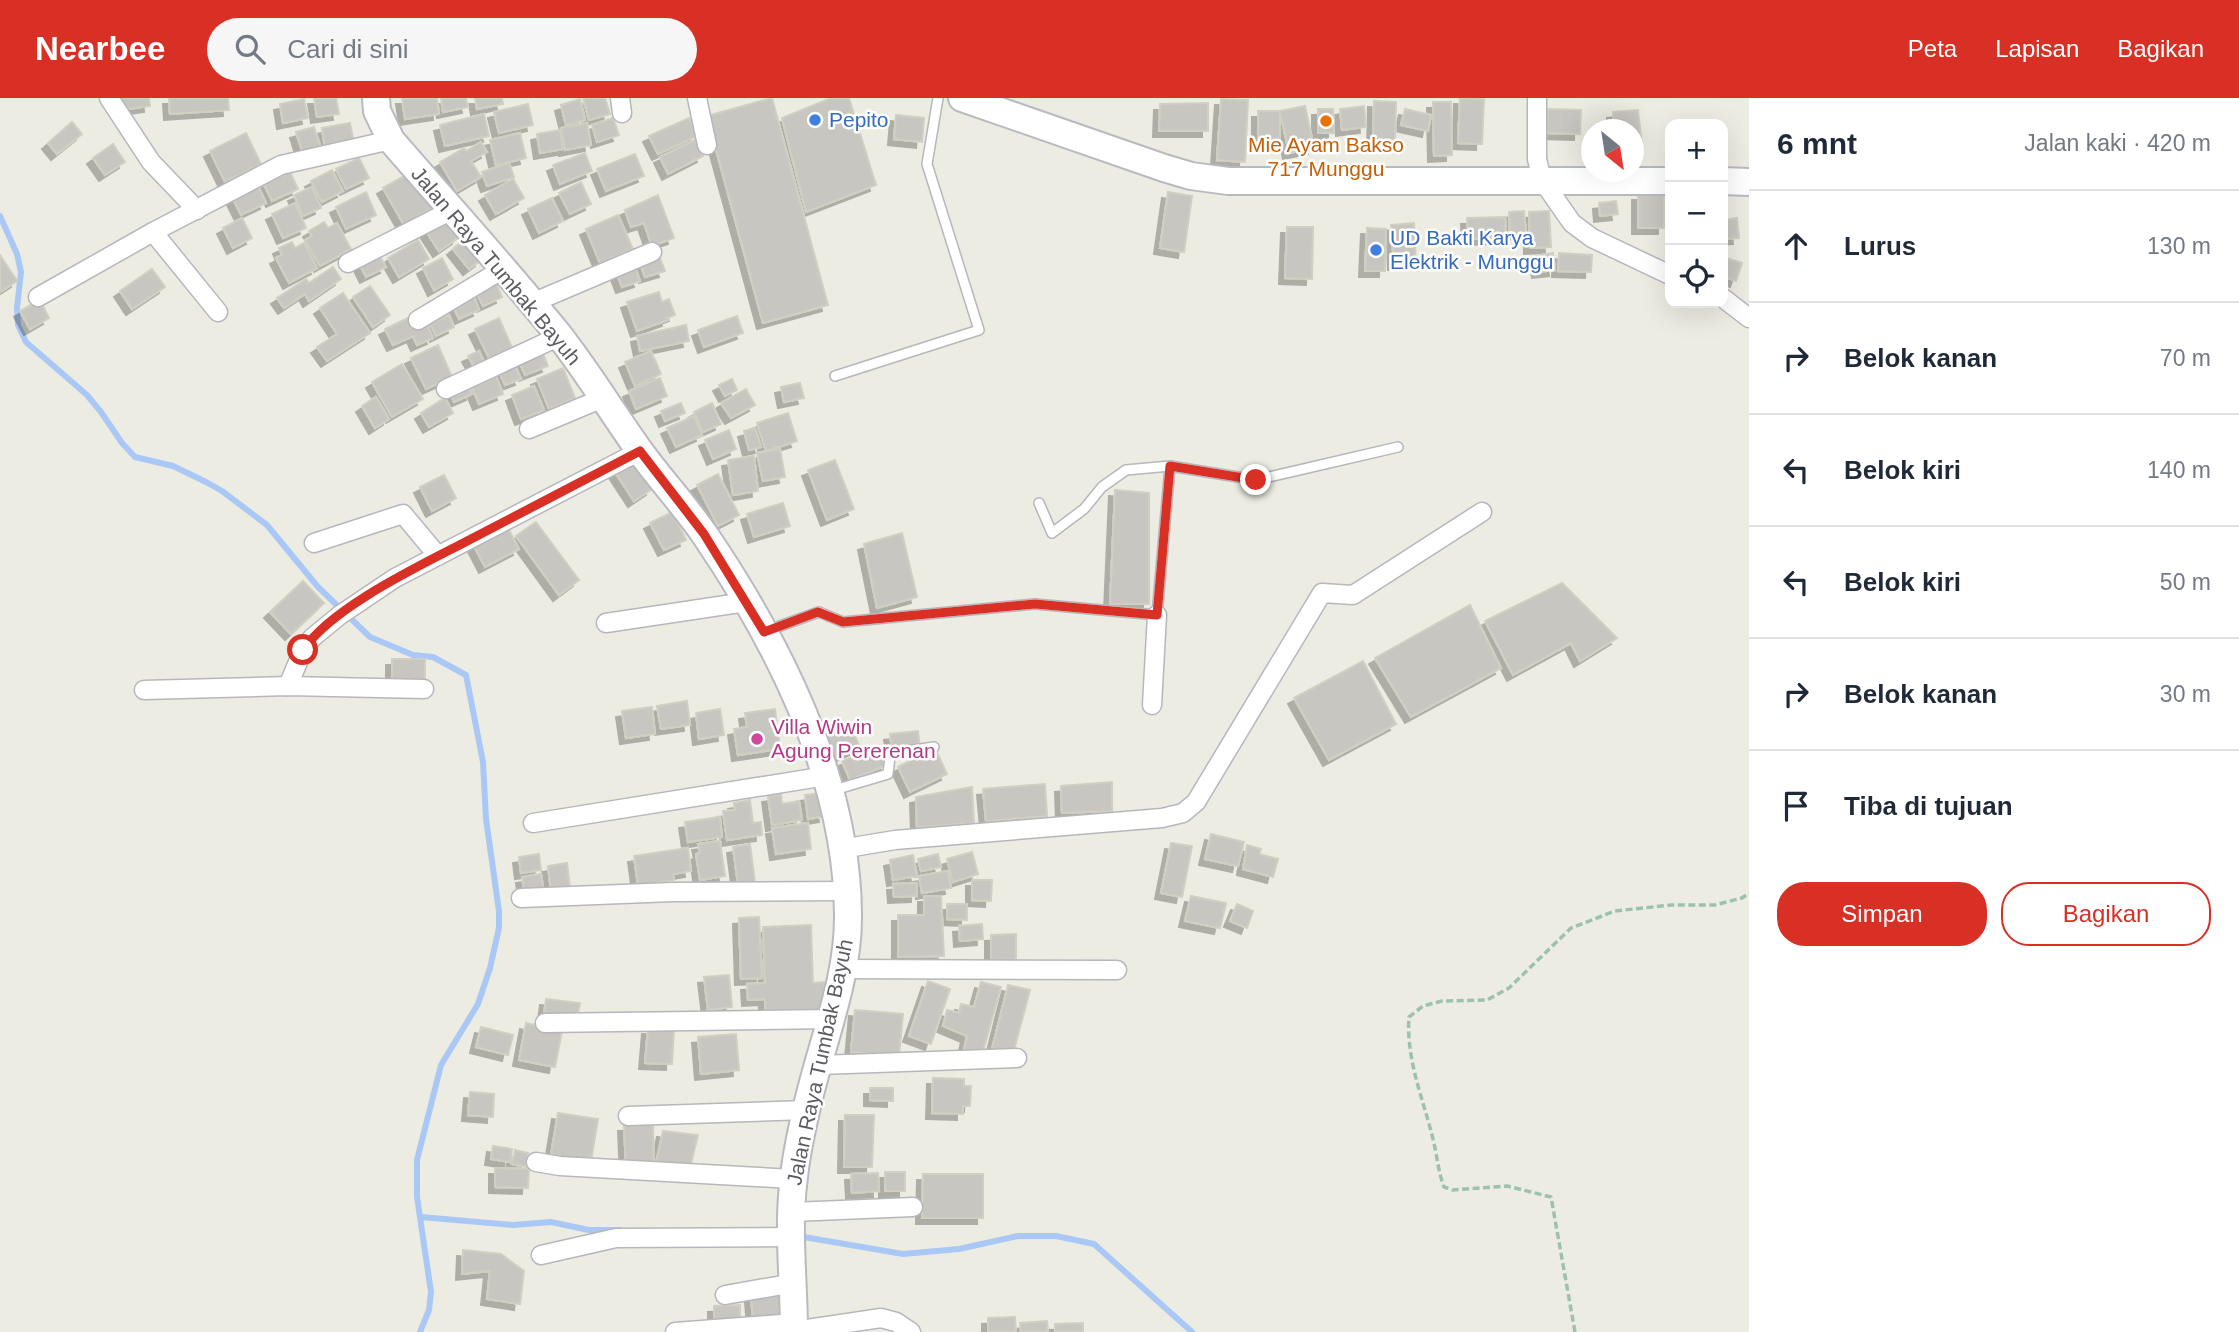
<!DOCTYPE html>
<html lang="id">
<meta charset="utf-8">
<style>
body{margin:0;font-family:Helvetica,sans-serif;background:#f6f6f7;color:#1f2937}
.controls{position:absolute;right:21px;top:21px;display:grid;overflow:hidden;border-radius:14px;box-shadow:0 7px 28px #0002}
.controls button{width:63px;height:63px;display:grid;place-items:center;padding:0;border:0;border-bottom:2px solid #e0e1e3;background:#fff;color:#1f2937;font:35px sans-serif}
.compass{position:absolute;left:1581px;top:21px;width:63px;height:63px;border-radius:50%;background:#fff;box-shadow:0 7px 28px #0002;rotate:150deg}
.stop{position:absolute;width:21px;height:21px;margin:-16px;border:5px solid #d93025;border-radius:50%;background:#fff}
.stop.end{background:#d93025;border-color:#fff;box-shadow:0 2px 7px #0008}
.list{margin:0;padding:0;list-style:none}
h2{display:flex;justify-content:space-between;align-items:center;height:91px;margin:0;padding:0 28px;font-size:30px}
h2 small{font-size:23px;font-weight:400;color:#747a83}
.list li{display:grid;grid-template-columns:46px 1fr auto;gap:21px;align-items:center;box-sizing:border-box;height:112px;padding:0 28px;border-top:2px solid #e0e1e3}
.list b{display:block;font-size:26px;white-space:nowrap}
.list em{font-size:23px;font-style:normal;color:#747a83}
.actions{display:flex;gap:14px;padding:21px 28px}
.actions a{flex:1;padding:16px 0;border:2px solid #d93025;border-radius:28px;text-align:center;font-size:24px;color:#d93025}
.actions .main{background:#d93025;color:#fff}
.icon{flex:none;width:38px;height:38px;fill:none;stroke:currentColor;stroke-width:2;stroke-linecap:round;stroke-linejoin:round}
.map{position:relative;flex:none;width:1749px;height:1234px;overflow:hidden}
header{display:flex;align-items:center;gap:42px;box-sizing:border-box;height:98px;padding:0 35px;background:#d93025;color:#fff}
header strong{font-size:33px}
nav{display:flex;gap:38px;margin-inline-start:auto;font-size:24px}
.search{width:490px;height:63px;background:#f6f6f7;display:flex;align-items:center;gap:18px;box-sizing:border-box;padding:0 24px;border-radius:38px;color:#747a83;font-size:26px}
main{display:flex}
aside{flex:1;background:#fff}
.map>svg:first-child{display:block}
</style>
<header>
<strong>Nearbee</strong>
<div class="search"><svg class="icon" aria-label="search" viewBox="0 0 24 24"><circle cx="10" cy="10" r="6"/><path d="M15 15l6 6"/></svg>Cari di sini</div>
<nav><a>Peta</a><a>Lapisan</a><a>Bagikan</a></nav>
</header>
<main>
<div class="map">
<svg width="1749" height="1234" viewBox="0 0 1749 1234">
<defs>
<filter id="shadow"><feDropShadow dx="-6" dy="6" stdDeviation="0" flood-color="#0004"/></filter>
</defs>
<rect width="100%" height="100%" fill="#edece3"/>
<g fill="none" stroke-linecap="round" stroke-linejoin="round">
<g stroke="#aac8f6" stroke-width="6">
<path d="M0,118l17,38 4,18 -4,36 1,17 8,17 61,53 14,17 21,31 13,14 38,9 33,16 16,9 45,34 51,62 52,50 43,18 20,2 33,18 17,87 3,57 13,92v17l-9,40 -12,36 -37,61 -24,95v37l14,95 -2,18 -9,22"/>
<path d="M421,1119l92,8 38,-3 38,8h31"/>
<path d="M798,1138l105,18 56,-5 59,-13h38l38,8 98,88"/>
</g>
</g>
<g fill="#c8c6c0" stroke="#d1cfc2" stroke-width="2" filter="url(#shadow)">
<path d="M120,0h29l1,8 -29,4z"/>
<path d="M169,0h59l1,12 -59,4z"/>
<path d="M314,0h22l3,16 -22,3z"/>
<path d="M402,0h35l2,16 -34,5z"/>
<path d="M441,0h25l2,9 -25,5z"/>
<path d="M475,0h27l1,6 -26,5z"/>
<path d="M583,0h22l5,16 -21,6z"/>
<path d="M772,0l56,207 -65,18 -56,-207z"/>
<path d="M831,0h18l27,87 -70,27 -24,-94z"/>
<path d="M1460,0l24,1 -2,45 -24,-1z"/>
<path d="M304,1l4,19 -25,5 -3,-19z"/>
<path d="M580,1l5,21 -19,5 -5,-20z"/>
<path d="M1221,1l27,1 -3,62 -28,-2z"/>
<path d="M1374,3l22,1 -1,40h-22z"/>
<path d="M1433,4h18l1,53 -18,1z"/>
<path d="M1208,5v28h-49l1,-27z"/>
<path d="M528,6l5,21 -34,8 -5,-21z"/>
<path d="M1305,8l9,42 -25,5 -9,-42z"/>
<path d="M1364,8l2,21 -24,3 -2,-21z"/>
<path d="M1318,11h15l1,24h-16z"/>
<path d="M1405,11l26,6 -3,16 -27,-6z"/>
<path d="M1548,11l33,1 -1,24 -33,-1z"/>
<path d="M1638,12l4,35 -9,1v-16h-19l-1,-18z"/>
<rect x="1258" y="13" width="22" height="34"/>
<path d="M484,16l5,22 -44,10 -5,-21z"/>
<path d="M896,17l28,3 -2,24 -28,-3z"/>
<path d="M613,20l6,17 -22,7 -5,-17z"/>
<path d="M689,20l8,18 -39,18 -9,-18z"/>
<path d="M72,24l10,12 -25,20 -9,-11z"/>
<path d="M350,25l4,20 -29,5 -3,-20z"/>
<path d="M587,25l4,22 -26,5 -4,-22z"/>
<path d="M314,29l7,21 -18,6 -7,-22z"/>
<path d="M560,32l3,19 -23,4 -3,-19z"/>
<path d="M246,35l15,31 -36,18 -15,-31z"/>
<path d="M520,35l6,25 -30,7 -6,-25z"/>
<path d="M695,42l8,16 -35,18 -8,-17z"/>
<path d="M481,44l6,10 -16,9 10,16 -24,14 -17,-29 24,-14 2,3z"/>
<path d="M113,46l12,18 -20,13 -12,-17z"/>
<path d="M585,55l7,18 -32,13 -7,-19z"/>
<path d="M635,56l9,22 -38,15 -9,-22z"/>
<path d="M359,60l10,20 -23,11 -10,-20z"/>
<path d="M509,65l5,14 -27,9 -5,-14z"/>
<path d="M332,72l11,21 -21,11 -11,-21z"/>
<path d="M413,73l21,36 -30,18 -21,-37z"/>
<path d="M290,74l8,17 -26,12 -8,-17z"/>
<path d="M513,81l11,19 -28,16 -11,-19z"/>
<path d="M581,84l10,22 -21,10 -11,-21z"/>
<path d="M258,88l8,17 -25,12 -8,-16z"/>
<path d="M312,89l9,21 -18,8 -9,-21z"/>
<path d="M366,94l10,23 -30,14 -10,-22z"/>
<path d="M1168,94l24,4 -8,56 -24,-4z"/>
<rect x="1638" y="96" width="26" height="34"/>
<path d="M658,97l16,43 -22,8 -8,-23 -13,4 -6,-17z"/>
<path d="M552,100l11,23 -24,12 -11,-24z"/>
<path d="M1616,103l2,13 -18,2 -1,-13z"/>
<path d="M295,105l11,25 -23,10 -11,-24z"/>
<path d="M1524,113l2,22 -16,1 -1,-22z"/>
<path d="M1549,113l2,36 -21,1 -1,-36z"/>
<path d="M618,117l15,34 -33,14 -14,-34z"/>
<path d="M1505,119l1,21 -38,1 -1,-21z"/>
<path d="M242,120l10,20 -19,10 -10,-20z"/>
<path d="M444,120l14,20 -19,13 -13,-20z"/>
<path d="M1737,120l2,20 -16,1v-19z"/>
<path d="M324,124l4,6 9,-5 14,26 -31,17 -15,-26 7,-4 -3,-5z"/>
<path d="M1414,125l2,39 -22,2 -3,-39z"/>
<path d="M1287,129h26l-1,52 -27,-1z"/>
<path d="M1367,130l19,1 -1,42h-20z"/>
<path d="M465,141l16,21 -12,9 -16,-20z"/>
<path d="M418,142l11,19 -30,18 -11,-19z"/>
<path d="M292,144l3,6 9,-5 13,25 -28,15 -13,-25 6,-3 -3,-7z"/>
<path d="M378,155l8,14 -20,10 -7,-14z"/>
<path d="M658,155l7,18 -20,6 -6,-17z"/>
<path d="M1553,155l2,17 -17,2 -3,-16z"/>
<path d="M1559,155l33,2 -1,17 -33,-1z"/>
<path d="M0,157l17,26 -17,11z"/>
<path d="M1723,159l19,6 -6,18 -13,-5z"/>
<path d="M442,160l11,21 -19,11 -11,-22z"/>
<path d="M333,169l8,12 -32,22 -4,-7 -21,14 -7,-10 29,-19 3,4z"/>
<path d="M635,169l5,14 -18,6 -5,-13z"/>
<path d="M152,171l13,18 -33,22 -12,-18z"/>
<path d="M494,181l8,18 -19,9 -9,-18z"/>
<path d="M370,188l20,29 -17,12 -20,-30z"/>
<path d="M659,194l3,10 7,-3 6,16 -8,3 1,2 -31,11 -10,-29z"/>
<path d="M343,195l27,40 -43,28 -10,-14 20,-13 -17,-26z"/>
<path d="M473,196l6,16 -20,9 -7,-16z"/>
<path d="M40,202l9,18 -19,11 -10,-18z"/>
<path d="M449,217l5,12 -18,9 -6,-13z"/>
<path d="M737,218l6,17 -39,14 -6,-17z"/>
<path d="M408,220l4,7 13,-5 8,18 -16,7 -4,-9 -20,9 -8,-16z"/>
<path d="M499,220l15,34 -23,10 -16,-33z"/>
<path d="M686,227l3,16 -49,10 -3,-15z"/>
<path d="M438,247l14,32 -26,12 -15,-31z"/>
<path d="M541,251l7,17 -23,9 -7,-17z"/>
<path d="M479,253l5,11 -10,5 -6,-11z"/>
<path d="M651,253l10,23 -26,12 -10,-24z"/>
<path d="M514,265l7,16 -16,6 -7,-16z"/>
<path d="M402,266l21,35 -31,18 -20,-35z"/>
<path d="M563,270l12,30 -26,11 -12,-30z"/>
<path d="M494,273l9,23 -24,10 -10,-24z"/>
<path d="M660,280l7,18 -31,13 -7,-18z"/>
<path d="M732,281l5,11 -12,6 -6,-11z"/>
<path d="M467,284l5,12 -18,8 -5,-13z"/>
<path d="M800,285l4,15 -20,4 -3,-15z"/>
<path d="M534,288l10,24 -23,9 -9,-24z"/>
<path d="M746,291l9,16 -24,13 -10,-15z"/>
<path d="M376,299l13,22 -14,9 -13,-22z"/>
<path d="M445,300l8,15 -24,14 -8,-14z"/>
<path d="M681,305l4,10 -20,8 -4,-10z"/>
<path d="M712,305l9,21 -18,8 -9,-20z"/>
<path d="M788,315l9,28 -31,10 -9,-28z"/>
<path d="M694,318l8,19 -26,12 -9,-19z"/>
<path d="M755,330l6,19 -12,3 -5,-19z"/>
<path d="M729,332l7,19 -23,10 -8,-19z"/>
<path d="M780,351l5,28 -22,4 -6,-28z"/>
<path d="M754,358l4,35 -25,4 -5,-35z"/>
<path d="M634,362l18,29 -18,12 -19,-29z"/>
<path d="M835,362l19,49 -27,11 -19,-50z"/>
<path d="M718,376l21,41 -21,11 -21,-41z"/>
<path d="M444,377l12,23 -24,13 -12,-24z"/>
<path d="M1115,392l34,3v111h-39z"/>
<path d="M783,405l7,23 -36,11 -7,-23z"/>
<path d="M672,414l14,28 -22,10 -14,-27z"/>
<path d="M536,424l43,58 -20,15 -43,-59z"/>
<path d="M507,428l12,23 -34,18 -12,-23z"/>
<path d="M902,435l15,64 -40,11 -13,-64z"/>
<path d="M303,483l21,22 -33,31 -21,-22z"/>
<path d="M1562,485l55,55 -37,23 -9,-18 -58,32 -28,-54z"/>
<path d="M1470,507l31,63 -90,49 -36,-59z"/>
<rect x="392" y="561" width="33" height="23"/>
<path d="M1363,563l33,63 -67,36 -35,-62z"/>
<path d="M687,603l3,24 -29,4 -4,-23z"/>
<path d="M652,609l3,27 -29,4 -4,-27z"/>
<path d="M720,611l4,26 -25,4 -3,-26z"/>
<path d="M775,611l5,40 -42,6 -4,-26 13,-2 -2,-14z"/>
<path d="M850,627l10,22 -24,11 -10,-23z"/>
<path d="M918,633l2,16 -28,3 -2,-16z"/>
<path d="M879,648l8,19 -37,15 -8,-19z"/>
<path d="M935,650l12,26 -37,18 -12,-25z"/>
<path d="M1112,684v29l-50,2 -1,-27z"/>
<path d="M1045,686l2,32 -61,5 -3,-32z"/>
<path d="M972,689l2,36 -57,4 -1,-30z"/>
<path d="M821,695l4,23 -17,3 -3,-24z"/>
<path d="M781,696l1,10 17,-3 3,19 -30,5 -4,-29z"/>
<path d="M750,702l3,23 8,-1 1,13 -35,5 -4,-29 12,-1 -1,-7z"/>
<path d="M720,719l2,20 -34,5 -3,-20z"/>
<path d="M808,725l3,26 -35,5 -4,-26z"/>
<path d="M1211,736l33,8 -6,24 -33,-7z"/>
<path d="M720,743l5,35 -25,4 -4,-26 4,-1 -2,-9z"/>
<path d="M1171,745l21,3 -10,51 -21,-4z"/>
<path d="M750,746l5,39 -17,2 -5,-38z"/>
<path d="M1247,747l14,4 -2,5 19,5 -5,18 -30,-8z"/>
<path d="M688,750l3,23 -18,3 1,6 -36,5 -4,-29z"/>
<path d="M972,754l6,22 -25,8 -6,-23z"/>
<path d="M539,756l2,16 -20,3 -2,-16z"/>
<path d="M938,756l3,13 -20,4 -3,-12z"/>
<path d="M913,757l4,21 -24,4 -3,-20z"/>
<path d="M567,765l3,25 -19,3 -3,-25z"/>
<path d="M948,773l3,17 -29,5 -3,-17z"/>
<path d="M541,776l3,20 -19,3 -3,-20z"/>
<path d="M972,782h20l-1,21 -19,-1z"/>
<path d="M917,785v13l-23,1 -1,-13z"/>
<path d="M924,798h17l3,60 -46,1v-42h26z"/>
<path d="M1191,798l35,7 -6,25 -35,-7z"/>
<path d="M947,806h20v16l-20,-1z"/>
<path d="M1237,806l16,7 -6,17 -17,-7z"/>
<path d="M759,819l3,61 -21,1 -2,-61z"/>
<path d="M982,826l1,15 -23,2 -1,-15z"/>
<path d="M811,827l2,58 11,-1 1,30 -60,3v-16l-17,1 -1,-16 18,-1 -2,-56z"/>
<path d="M1016,836v25l-25,1v-25z"/>
<path d="M729,877l3,32 -24,3 -4,-33z"/>
<path d="M928,883l22,8 -19,55 -22,-8z"/>
<path d="M981,884l20,5 -19,68 -18,-5 3,-14 -24,-10 4,-16 12,3 2,-9 13,3z"/>
<path d="M1008,887l22,5 -17,64 -21,-5z"/>
<path d="M546,901l34,4 -3,17 -33,-5z"/>
<path d="M855,912l48,4 -4,43 -48,-5z"/>
<path d="M526,925l36,8 -7,36 -36,-7z"/>
<path d="M481,929l32,8 -5,20 -32,-8z"/>
<path d="M648,930l26,1 -2,35 -27,-1z"/>
<path d="M736,936l3,36 -38,4 -3,-37z"/>
<path d="M933,980l31,1v7h7l-1,20h-7v8l-31,-1z"/>
<path d="M870,990h23v13l-23,-1z"/>
<path d="M470,994l24,2 -1,23 -25,-2z"/>
<path d="M558,1015l40,6 -7,42 -40,-6z"/>
<path d="M845,1017h29l-2,52h-28z"/>
<path d="M653,1026l1,44 -28,1 -2,-44z"/>
<path d="M663,1033l35,4 -8,33 -34,-5z"/>
<path d="M493,1048l19,3 -2,13 -19,-3z"/>
<path d="M515,1052l13,3 -2,14 -14,-3z"/>
<path d="M495,1070l34,1 -1,19 -33,-1z"/>
<rect x="885" y="1074" width="20" height="19"/>
<path d="M878,1075l1,18 -27,2 -1,-19z"/>
<path d="M923,1076h60v44h-61z"/>
<path d="M463,1152l38,4 23,17 -4,33 -33,-5 3,-28 -28,3z"/>
<path d="M786,1195l2,25 -35,3 -2,-25z"/>
<path d="M740,1207v16l-26,1v-16z"/>
<path d="M1015,1219l1,15h-28v-14z"/>
<path d="M1047,1223l1,11h-27l-1,-9z"/>
<path d="M1083,1225v9h-28v-8z"/>
</g>
<g fill="none" stroke-linecap="round" stroke-linejoin="round">
<defs>
<g id="lane">
<path d="M835,278l144,-46 -52,-166 11,-66"/>
<path d="M1039,405l13,30 32,-24 18,-22 24,-17 44,-4"/>
<path d="M766,533l53,-19 24,10 192,-18 122,11 13,-149 86,14 142,-33"/>
<path d="M831,693l57,-17 2,-17 3,-4 41,-6"/>
</g>
<g id="street">
<path d="M109,0l42,64 46,48"/>
<path d="M620,0l2,15"/>
<path d="M697,0l10,47"/>
<path d="M1537,0v61l5,21 30,43 20,15 78,37"/>
<path d="M153,134l65,80"/>
<path d="M348,165l104,-53"/>
<path d="M38,199l115,-65 128,-67 110,-25"/>
<path d="M1723,200l26,20"/>
<path d="M532,205l120,-51"/>
<path d="M418,222l85,-51"/>
<path d="M446,291l114,-53"/>
<path d="M529,331l74,-31"/>
<path d="M314,445l89,-29 35,42"/>
<path d="M606,525l140,-21"/>
<path d="M288,588l15,-36 9,-12 28,-23 55,-37 245,-127"/>
<path d="M144,592l144,-4 136,3"/>
<path d="M1152,607l5,-90"/>
<path d="M533,725l293,-47"/>
<path d="M841,751l54,-9 267,-22 21,-5 13,-11 126,-209 31,2 129,-83"/>
<path d="M521,800l152,-6 173,-1"/>
<path d="M842,871l275,1"/>
<path d="M545,925l285,-4"/>
<path d="M819,967l198,-7"/>
<path d="M628,1018l178,-6"/>
<path d="M536,1064l24,4 233,13"/>
<path d="M792,1114l121,-5"/>
<path d="M541,1157l75,-17 176,-1"/>
<path d="M725,1197l69,-12"/>
<path d="M794,1233l87,-13 15,4 15,10"/>
<path d="M675,1234l119,-9"/>
</g>
<g id="secondary">
<path d="M376,0l1,13 14,29c56,65 114,128 167,194 29,37 54,78 81,116 21,29 46,56 66,85 74,109 142,244 143,379 1,67 -28,132 -42,197 -5,22 -10,44 -12,66 -7,51 0,104 0,155"/>
<path d="M962,0l202,70 27,8 37,5h442"/>
<path d="M1723,83l26,1"/>
</g>
</defs>
<use href="#lane" stroke="#b6b7bc" stroke-width="12"/>
<use href="#street" stroke="#b6b7bc" stroke-width="21"/>
<use href="#secondary" stroke="#b9bac0" stroke-width="30"/>
<path stroke="#9cc2ae" stroke-width="3.5" stroke-dasharray="7 3.5" stroke-linecap="butt" d="M1575,1234l-24,-135 -44,-11 -54,4 -9,-3c-6,-16 -7,-32 -11,-48 -10,-41 -27,-79 -24,-122l14,-11 19,-5 45,-1 22,-12 62,-60 44,-17 56,-6h44l27,-7 7,-5"/>
<use href="#lane" stroke="#fff" stroke-width="9"/>
<use href="#street" stroke="#fff" stroke-width="18"/>
<use href="#secondary" stroke="#fff" stroke-width="26"/>
</g>
<g fill="none" stroke-linecap="round" stroke-linejoin="round">
<path stroke="#d93025" stroke-width="9" d="M303,552c31,-45 121,-86 170,-112 55,-29 111,-58 167,-87l64,83 60,98 54,-20 25,10 192,-18 122,11 13,-149 86,14"/>
</g>
<g fill="#3f7fe0" stroke="#fff" stroke-width="2.5">
<circle cx="815" cy="22" r="7"/>
<circle cx="1376" cy="152" r="7"/>
</g>
<circle fill="#e8710a" stroke="#fff" stroke-width="2.5" cx="1326" cy="23" r="7"/>
<circle fill="#d1479c" stroke="#fff" stroke-width="2.5" cx="757" cy="641" r="7"/>
<g text-anchor="middle" stroke-width="5" stroke-linejoin="round" paint-order="stroke">
<g font-size="21" fill="#366cbe" stroke="#fff" text-anchor="start">
<text x="829" y="29">Pepito</text>
<text x="1390" y="147">UD Bakti Karya<tspan x="1390" dy="24">Elektrik - Munggu</tspan></text>
</g>
<g font-size="21" fill="#c56008" stroke="#fff">
<text x="1326" y="54">Mie Ayam Bakso<tspan x="1326" dy="24">717 Munggu</tspan></text>
</g>
<g font-size="21" fill="#5c5d62" stroke="#fff">
<text transform="translate(496 168) rotate(50)" y="7">Jalan Raya Tumbak Bayuh</text>
<text transform="translate(820 964) rotate(-78)" y="7">Jalan Raya Tumbak Bayuh</text>
</g>
<g font-size="21" fill="#b23c85" stroke="#fff" text-anchor="start">
<text x="771" y="636">Villa Wiwin<tspan x="771" dy="24">Agung Pererenan</tspan></text>
</g>
</g>
</svg>
<div class="controls">
<button>+</button>
<button>−</button>
<button><svg class="icon" aria-label="locate" viewBox="0 0 24 24"><circle cx="12" cy="12" r="6"/><path d="M12 2v4M12 18v4M2 12h4M18 12h4"/></svg></button>
</div>
<svg class="compass" viewBox="-18 -18 36 36"><path d="M0-13l5 13h-10z" fill="#e53935"/><path d="M0 13l5-13h-10z" fill="#747a83"/></svg>
<div class="stop" style="left:303px;top:552px"></div>
<div class="stop end" style="left:1256px;top:382px"></div>
</div>
<aside>
<h2>6 mnt<small>Jalan kaki · 420 m</small></h2>
<ul class="list">
<li><svg class="icon" aria-label="ahead" viewBox="0 0 24 24"><path d="M12 20V5M6 11l6-6 6 6"/></svg><div><b>Lurus</b></div><em>130 m</em></li>
<li><svg class="icon" aria-label="right" viewBox="0 0 24 24"><path d="M7 20v-9h11M14 6l5 5-5 5"/></svg><div><b>Belok kanan</b></div><em>70 m</em></li>
<li><svg class="icon" aria-label="left" viewBox="0 0 24 24"><path d="M17 20v-9H6M10 6l-5 5 5 5"/></svg><div><b>Belok kiri</b></div><em>140 m</em></li>
<li><svg class="icon" aria-label="left" viewBox="0 0 24 24"><path d="M17 20v-9H6M10 6l-5 5 5 5"/></svg><div><b>Belok kiri</b></div><em>50 m</em></li>
<li><svg class="icon" aria-label="right" viewBox="0 0 24 24"><path d="M7 20v-9h11M14 6l5 5-5 5"/></svg><div><b>Belok kanan</b></div><em>30 m</em></li>
<li><svg class="icon" aria-label="arrive" viewBox="0 0 24 24"><path d="M6 21V4h12l-3 4 3 4H6"/></svg><div><b>Tiba di tujuan</b></div></li>
</ul>
<div class="actions"><a class="main">Simpan</a><a>Bagikan</a></div>
</aside>
</main>
